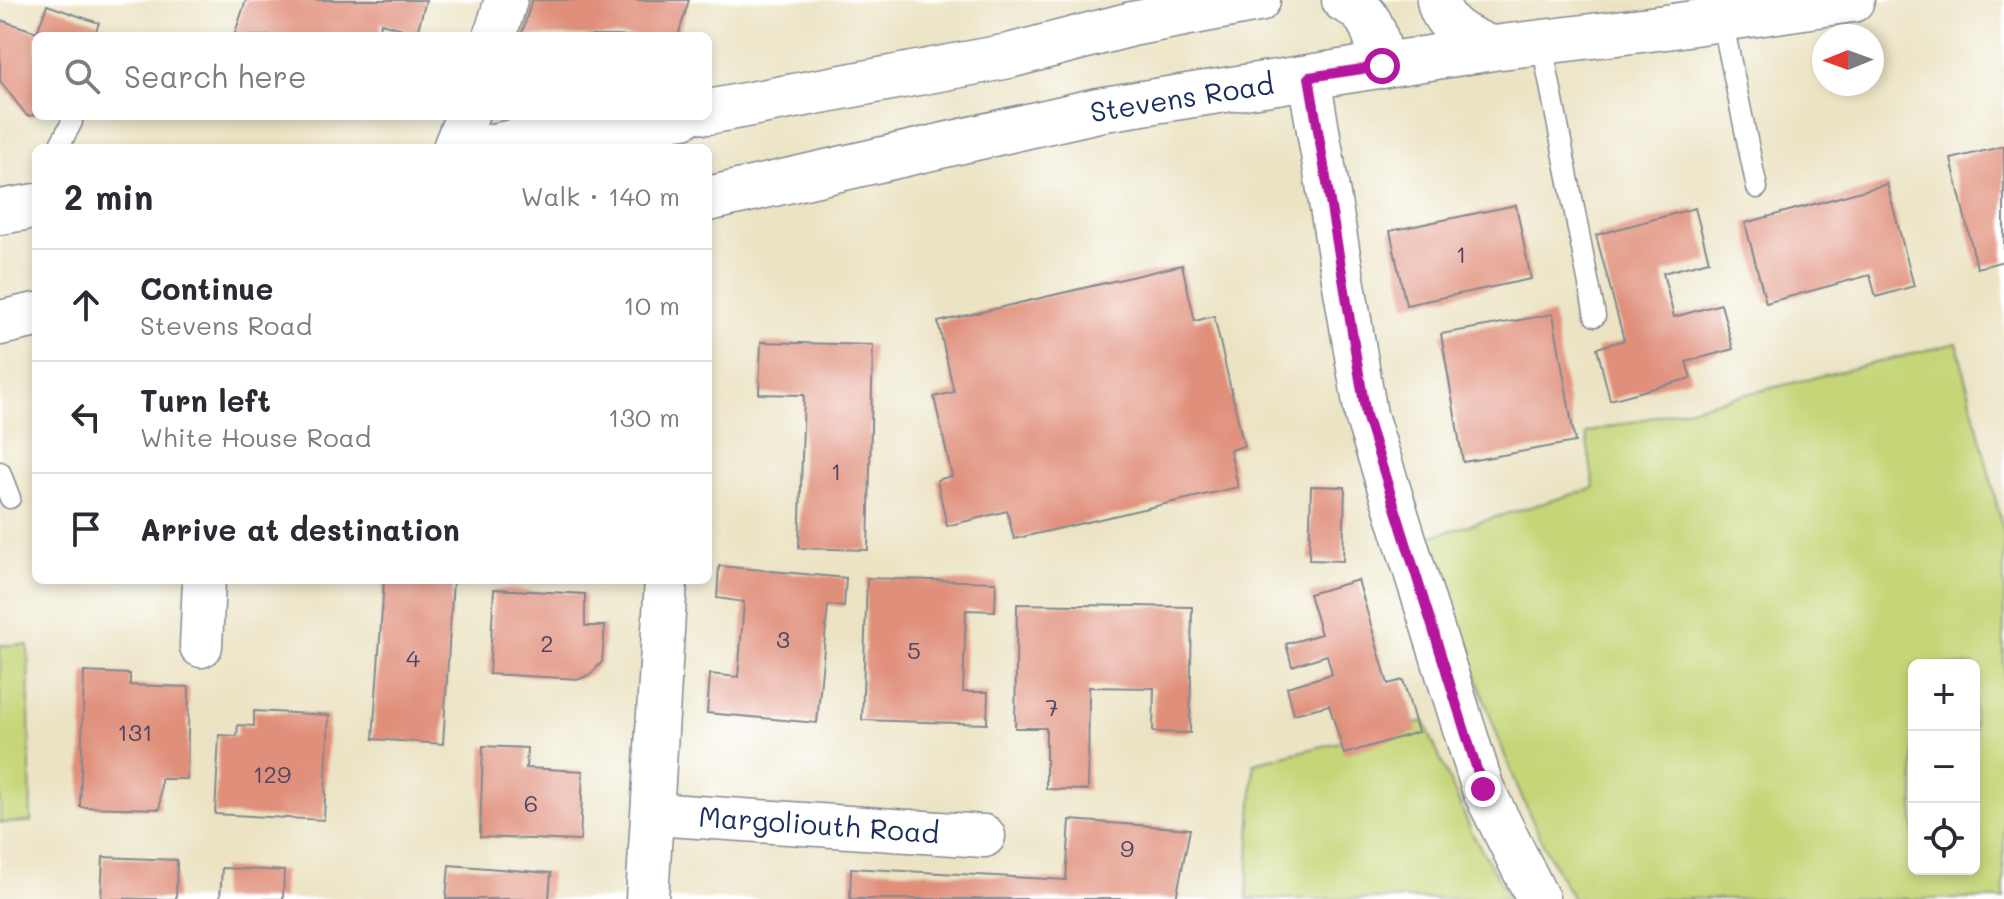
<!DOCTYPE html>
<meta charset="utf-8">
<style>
body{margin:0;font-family:Mali,sans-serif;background:#f7f7f7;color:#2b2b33}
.controls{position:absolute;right:24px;bottom:24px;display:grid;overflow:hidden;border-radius:12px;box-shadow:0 4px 12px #0003}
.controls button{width:72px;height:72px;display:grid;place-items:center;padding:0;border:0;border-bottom:2px solid #e1e1e2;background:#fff;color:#2b2b33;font:40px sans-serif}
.compass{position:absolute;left:1812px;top:24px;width:72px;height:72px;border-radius:50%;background:#fff;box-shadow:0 4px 12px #0003;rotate:269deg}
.stop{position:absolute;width:24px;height:24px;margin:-18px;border:6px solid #b5179e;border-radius:50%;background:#fff}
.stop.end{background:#b5179e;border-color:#fff;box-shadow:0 2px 8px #0008}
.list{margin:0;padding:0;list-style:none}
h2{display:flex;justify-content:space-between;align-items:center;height:104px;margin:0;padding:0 32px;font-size:34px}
h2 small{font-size:26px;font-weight:400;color:#7c7c81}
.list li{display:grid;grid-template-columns:52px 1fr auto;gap:24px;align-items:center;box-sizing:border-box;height:112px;padding:0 32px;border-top:2px solid #e1e1e2}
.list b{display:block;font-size:30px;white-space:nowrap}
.list p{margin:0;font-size:26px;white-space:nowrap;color:#7c7c81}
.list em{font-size:26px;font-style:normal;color:#7c7c81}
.icon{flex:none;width:44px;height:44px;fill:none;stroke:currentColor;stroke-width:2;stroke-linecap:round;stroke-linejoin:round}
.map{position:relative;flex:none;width:2004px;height:899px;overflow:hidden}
.search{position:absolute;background:#fff;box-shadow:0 4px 12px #0003;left:32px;top:32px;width:680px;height:88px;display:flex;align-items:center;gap:20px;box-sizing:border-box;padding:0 28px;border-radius:12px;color:#7c7c81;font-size:30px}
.panel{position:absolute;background:#fff;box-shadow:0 4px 12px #0003;left:32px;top:144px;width:680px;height:440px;border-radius:12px}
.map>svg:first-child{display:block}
</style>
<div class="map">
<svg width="2004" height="899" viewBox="0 0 2004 899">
<rect width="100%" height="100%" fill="#fff"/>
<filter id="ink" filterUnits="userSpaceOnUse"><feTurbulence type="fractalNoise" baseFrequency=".0125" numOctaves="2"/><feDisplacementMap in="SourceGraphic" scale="16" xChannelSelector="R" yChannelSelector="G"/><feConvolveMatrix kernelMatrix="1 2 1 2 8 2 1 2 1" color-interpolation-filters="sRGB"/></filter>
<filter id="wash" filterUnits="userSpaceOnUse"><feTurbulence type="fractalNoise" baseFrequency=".006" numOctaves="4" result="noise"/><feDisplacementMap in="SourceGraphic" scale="32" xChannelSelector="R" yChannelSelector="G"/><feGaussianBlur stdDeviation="1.8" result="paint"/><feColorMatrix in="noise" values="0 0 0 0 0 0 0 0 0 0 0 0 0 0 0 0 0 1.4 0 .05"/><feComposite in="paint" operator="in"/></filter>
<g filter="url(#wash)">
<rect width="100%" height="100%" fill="#ebe3c3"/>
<g fill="#c5d577" stroke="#70826a" stroke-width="2" fill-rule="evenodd">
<path d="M1957,343l47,191v365h-431c-64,-107 -103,-244 -144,-362l165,-49 -8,-55zM1914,665h60v204h-60z"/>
<path d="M0,645h28l3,177 -31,1z"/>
<path d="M1424,721l48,112 38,66h-263l7,-136z"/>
</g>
<g id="blocks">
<g fill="#e08f7a">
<path d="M246,0h180l-9,33 -36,-10 -2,13h-145z"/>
<path d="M532,0h157l-11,36h-157z"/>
<path d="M47,5l52,18 -5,13h-58v79l-9,1 -27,-35v-61l37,12z"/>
<path d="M2004,146v115l-27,7 -26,-109z"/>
<path d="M1887,184l27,102 -38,11 -6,-22 -104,28 -21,-80z"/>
<path d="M1516,205l15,74 -125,26 -16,-74z"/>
<path d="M1695,208l14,53 -46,12 11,44 47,-13 12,45 -47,13 5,16 -81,22 -13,-52 27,-8 -28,-105z"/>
<path d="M1182,265l13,56 19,-5 30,130 -14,4 8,37 -224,52 -7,-28 -60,15 -10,-46 15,-4 -18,-79 20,-5 -16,-70z"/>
<path d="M1553,314l22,128 -112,20 -22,-128z"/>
<path d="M761,342l112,3 -5,205 -69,-2 5,-153 -45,-1z"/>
<path d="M1311,486l34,1 -2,74 -34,-1z"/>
<path d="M719,566l127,12 -2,29 -16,-2 -11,118 -110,-10 3,-39 28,3 6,-75 -27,-4z"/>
<path d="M867,578l129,4 -1,29 -29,-1 -3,82h25l-1,32 -125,-4z"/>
<path d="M384,580h69l-10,164 -70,-5z"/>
<path d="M1358,580l30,104 15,-4 15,52 -74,22 -15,-49 -35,9 -7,-27 45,-13 -5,-19 -35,11 -6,-22 35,-10 -12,-40z"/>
<path d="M494,589l91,5v32h20l-3,36 -11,12 -11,5 -91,-5z"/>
<path d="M1017,604l175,3 -2,126 -37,-1 1,-44 -65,-1 -1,103 -42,-1v-61h-31z"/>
<path d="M84,672l46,2v11l59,2 -2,92h-26l-1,30 -80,-2z"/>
<path d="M254,711l75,4 -5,105 -109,-6 4,-79 18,1 1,-11 16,1z"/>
<path d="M483,746l44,2 -1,20 57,3 -3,70 -100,-4z"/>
<path d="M1070,820l120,9 -14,70h-326l1,-31 215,12z"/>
<path d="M103,857l74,3 -1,39h-75z"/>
<path d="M449,865l102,8 -2,26h-103z"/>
<path d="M222,868l62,3 -1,28h-63z"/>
</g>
</g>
</g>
<g filter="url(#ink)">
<use href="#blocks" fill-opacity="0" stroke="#838990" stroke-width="2"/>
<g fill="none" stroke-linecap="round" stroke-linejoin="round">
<defs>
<g id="service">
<path d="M1722,19l35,169"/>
<path d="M1542,44l53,272"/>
<path d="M58,148l14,-26"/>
<path d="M0,472l10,26"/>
</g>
<g id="minor">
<path d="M1438,0c4,27 32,39 55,48"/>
<path d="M495,36l11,-36"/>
<path d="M1309,77l57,338 117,374 55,110"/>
<path d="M454,148l13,-32"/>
<path d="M201,646l3,-66"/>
<path d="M653,814l331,22"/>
<path d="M647,899l19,-319"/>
</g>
<g id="secondary">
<path d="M1344,0c28,11 33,38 38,66"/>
<path d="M708,112l301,-56 123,-32 126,-24"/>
<path d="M482,148l84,-16 117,-16"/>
<path d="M708,199l390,-89 395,-62 173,-21 186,-27"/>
<path d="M0,212l36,-6"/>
<path d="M0,323l36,-8"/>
</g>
</defs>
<use href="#service" stroke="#838990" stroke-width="23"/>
<use href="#minor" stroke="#838990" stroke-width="45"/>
<use href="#secondary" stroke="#838990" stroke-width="47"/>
<use href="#service" stroke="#fff" stroke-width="20"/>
<use href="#minor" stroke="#fff" stroke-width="42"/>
<use href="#secondary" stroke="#fff" stroke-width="44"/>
</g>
</g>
<g fill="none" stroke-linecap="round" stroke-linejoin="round" filter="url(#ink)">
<path stroke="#b5179e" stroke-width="10" d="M1382,66l-73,11 57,338 117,374"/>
</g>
<g text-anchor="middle" stroke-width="8" stroke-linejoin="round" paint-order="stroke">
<g font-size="24" fill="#4c4765">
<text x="1461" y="263">1</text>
<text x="836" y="480">1</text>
<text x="783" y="648">3</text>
<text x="547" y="652">2</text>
<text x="914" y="659">5</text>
<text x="413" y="667">4</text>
<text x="1052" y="716">7</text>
<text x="135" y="741">131</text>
<text x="272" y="783">129</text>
<text x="531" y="812">6</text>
<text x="1127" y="857">9</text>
</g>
<g font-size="28" fill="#1b2f5e" stroke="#fff">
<text transform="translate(1182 98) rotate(-9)" y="10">Stevens Road</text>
<text transform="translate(819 825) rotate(4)" y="10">Margoliouth Road</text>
</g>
</g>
</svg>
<div class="controls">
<button>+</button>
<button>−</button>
<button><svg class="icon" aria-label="locate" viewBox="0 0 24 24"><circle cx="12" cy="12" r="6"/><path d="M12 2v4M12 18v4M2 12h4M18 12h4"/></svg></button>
</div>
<svg class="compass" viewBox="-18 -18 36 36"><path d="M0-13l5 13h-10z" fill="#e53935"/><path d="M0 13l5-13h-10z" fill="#7c7c81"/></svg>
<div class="stop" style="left:1382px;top:66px"></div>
<div class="stop end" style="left:1483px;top:789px"></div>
<div class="search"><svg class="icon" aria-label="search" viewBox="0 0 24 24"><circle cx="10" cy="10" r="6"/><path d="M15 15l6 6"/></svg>Search here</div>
<section class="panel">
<h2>2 min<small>Walk · 140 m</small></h2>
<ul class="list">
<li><svg class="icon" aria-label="ahead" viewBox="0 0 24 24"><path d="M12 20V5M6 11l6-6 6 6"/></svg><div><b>Continue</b><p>Stevens Road</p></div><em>10 m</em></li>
<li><svg class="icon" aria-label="left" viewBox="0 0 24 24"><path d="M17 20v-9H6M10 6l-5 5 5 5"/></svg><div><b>Turn left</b><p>White House Road</p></div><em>130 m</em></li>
<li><svg class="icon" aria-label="arrive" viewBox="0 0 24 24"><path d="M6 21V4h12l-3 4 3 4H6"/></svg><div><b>Arrive at destination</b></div></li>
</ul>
</section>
</div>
